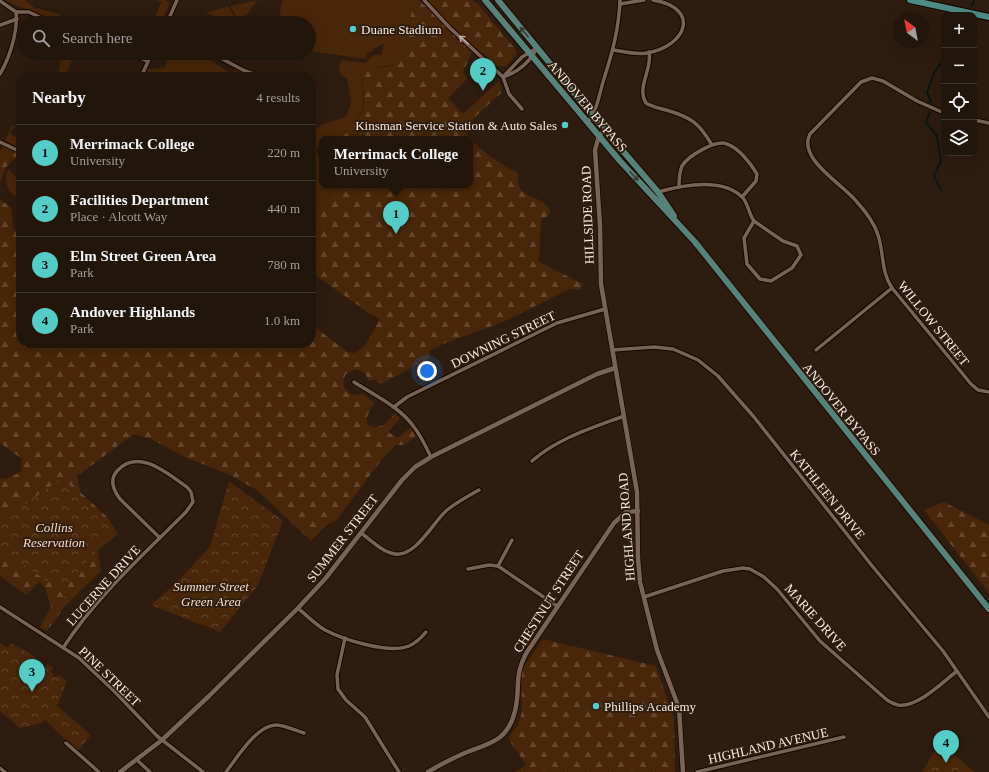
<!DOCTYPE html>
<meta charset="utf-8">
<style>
body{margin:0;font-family:"Times New Roman",serif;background:#2a1e13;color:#f1f3f6}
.controls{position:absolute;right:12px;top:12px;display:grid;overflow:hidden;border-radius:8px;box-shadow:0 4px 16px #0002}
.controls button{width:36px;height:36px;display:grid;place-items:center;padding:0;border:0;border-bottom:1px solid #3f342b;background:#22150a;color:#f1f3f6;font:20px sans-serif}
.compass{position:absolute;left:893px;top:12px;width:36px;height:36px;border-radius:50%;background:#22150a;box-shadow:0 4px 16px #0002;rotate:328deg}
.you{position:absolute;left:427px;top:371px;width:14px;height:14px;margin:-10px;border:3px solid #fff;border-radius:50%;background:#1a73e8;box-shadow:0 0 0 6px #1a73e833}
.badge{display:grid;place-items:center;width:26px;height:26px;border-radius:50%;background:#54cdc8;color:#111;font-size:13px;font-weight:700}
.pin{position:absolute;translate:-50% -33px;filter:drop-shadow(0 1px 2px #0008)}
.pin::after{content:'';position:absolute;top:21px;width:14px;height:12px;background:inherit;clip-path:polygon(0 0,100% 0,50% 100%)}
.popup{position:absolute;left:319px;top:136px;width:154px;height:52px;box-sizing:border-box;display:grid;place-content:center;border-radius:8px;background:#22150a;filter:drop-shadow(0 1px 3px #0005);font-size:13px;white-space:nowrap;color:#a29f9c}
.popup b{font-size:15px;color:#f1f3f6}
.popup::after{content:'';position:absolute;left:50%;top:100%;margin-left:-8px;border:8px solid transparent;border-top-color:#22150a}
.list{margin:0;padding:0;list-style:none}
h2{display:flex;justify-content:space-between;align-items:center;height:52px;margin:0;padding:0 16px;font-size:17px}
h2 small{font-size:13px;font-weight:400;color:#a29f9c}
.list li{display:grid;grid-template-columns:26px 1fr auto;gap:12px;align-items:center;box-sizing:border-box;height:56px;padding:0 16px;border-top:1px solid #3f342b}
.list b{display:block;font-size:15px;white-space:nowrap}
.list p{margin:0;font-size:13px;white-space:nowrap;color:#a29f9c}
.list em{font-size:13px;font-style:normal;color:#a29f9c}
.icon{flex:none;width:22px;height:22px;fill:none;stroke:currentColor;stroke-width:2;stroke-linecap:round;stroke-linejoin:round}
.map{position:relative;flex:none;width:989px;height:772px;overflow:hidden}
.search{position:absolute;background:#22150a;box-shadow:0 4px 16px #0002;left:16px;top:16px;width:300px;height:44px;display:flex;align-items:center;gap:10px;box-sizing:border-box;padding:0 14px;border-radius:22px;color:#a29f9c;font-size:15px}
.panel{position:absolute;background:#22150a;box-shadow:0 4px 16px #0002;left:16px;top:72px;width:300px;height:276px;border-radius:16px}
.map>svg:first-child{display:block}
</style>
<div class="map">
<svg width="989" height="772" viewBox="0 0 989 772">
<defs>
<pattern id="forest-firs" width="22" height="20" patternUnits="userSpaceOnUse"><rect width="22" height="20" fill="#482609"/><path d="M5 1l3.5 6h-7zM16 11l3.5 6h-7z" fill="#63462d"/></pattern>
<pattern id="park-crowns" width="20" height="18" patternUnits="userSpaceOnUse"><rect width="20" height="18" fill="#482609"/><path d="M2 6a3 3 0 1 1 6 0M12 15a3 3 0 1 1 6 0" fill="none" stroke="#63462d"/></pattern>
</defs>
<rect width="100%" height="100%" fill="#2e1c0e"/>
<g fill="#482609">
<path d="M4,0h21l10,8 25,6 -1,8 -2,1z"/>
<path d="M155,0h10l5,3 -9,20 -8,-1 8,-20z"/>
<path d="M258,0l-11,14 -9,5 -8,-13z"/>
<path d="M283,0h130c-3,21 -4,48 -18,65l-17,2 -16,13c3,30 1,37 -21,59h-19v6l-6,3 6,20v17h5l5,15 -2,3 -10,1 -9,4v-76l12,-8 23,-7 5,-15 -4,-24 -6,-3 -2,-10 3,-5 23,3 9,-8h7l3,-11 -11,5 -1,3h-5l-1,7 -57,-8v-28h-28l-1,-12z"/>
<path d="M228,6l7,11 -2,3 -6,1 -22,-8z"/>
<path d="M62,53l11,5 -8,19h-7z"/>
<path d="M171,53h28l33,21 5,-7 9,7 11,3h-113l4,-8 16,-1z"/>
<path d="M12,125l4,3h-3l-3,6 11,5v9l-16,-7z"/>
<path d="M8,170h2l11,14v14c-13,-2 -18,-16 -13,-28z"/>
</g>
<g fill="url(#forest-firs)">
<path d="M413,0h6l53,52 -9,20 4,7 -19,19 15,16 36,-33 3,11 -28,26 -8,15c13,17 33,31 52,40 -4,28 21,19 32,37l-2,6 -7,3 -2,43 44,22 -3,6 -10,-1 -67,33 -60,22 -14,7 1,7 -49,26 -6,-4 -6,1 -4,-8 -8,-4 -11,5c-5,9 -2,17 7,21l9,-1 12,8 -8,17 2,6c13,6 18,-2 27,-12l5,6 -12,13 10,6 13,-11 6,9 -13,9h-8l-14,14 -46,62 -8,3 -17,17 -54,-51 -27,-15 -45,-18 -34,-18 -17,-5 -57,42 3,16 27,25 11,17 -20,16 3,21 -37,36 -17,24 -7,-4 11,-21 -6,-18 -5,-7 -14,14 -26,-19v-98l5,1 16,-7 1,-13 -22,-16v-244l11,9 3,22 7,5v108h290v-19l36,28 8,1 10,-7 15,-27 -11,-6 -58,-41v-64l9,-4 10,-2 2,-3 -5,-14h143v-46h-131c11,-7 26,-25 25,-38 0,-13 -4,-18 2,-30l29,-6c14,-17 15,-44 18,-65z"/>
<path d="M426,0h46l6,4 38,46 1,4 -11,12h-9l-45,-38z"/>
<path d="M3,146l17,8 -14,13 -6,15v-31z"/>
<path d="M944,502l45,23v68l-65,-83z"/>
<path d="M543,639l113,27 18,53 1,53h-160l11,-7 -18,-27 10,-13 4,-13 -1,-41z"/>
</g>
<g fill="url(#park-crowns)">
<path d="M62,478l53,50 -49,58 3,6 -23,39 -2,-2 22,-35 -66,-45v-27z"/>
<path d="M229,481l54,40 -25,64 -38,47 -69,-27 25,-22 34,-36z"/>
<path d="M0,643l8,5 3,-5 24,14 -2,5 11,7 3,-5 6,4 -2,4 5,6 2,-3 9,6 -10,25 34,29 -13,16 -33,-31 -3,3 -22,5 -20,-17z"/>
<path d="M940,742l34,30h-52z"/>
</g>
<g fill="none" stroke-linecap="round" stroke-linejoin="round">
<g stroke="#011514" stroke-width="1.5">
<path d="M972,6l2,-6"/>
<path d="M931,102l-4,-9 7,-20 10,-14"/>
<path d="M930,112l-4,10 11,14 4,25 -7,15 7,14"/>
</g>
<defs>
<g id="minor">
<path d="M424,0l25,27 54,50 6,17 13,15"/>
<path d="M0,1l16,11"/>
<path d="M620,4l24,-4"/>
<path d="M16,12h13l23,11"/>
<path d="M167,23l10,-23"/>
<path d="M0,25l17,-6"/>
<path d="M537,48c-7,14 -19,24 -34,29l19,-20z"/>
<path d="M614,50c11,2 22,5 33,3 40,-7 54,-45 6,-53"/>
<path d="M649,52c4,17 -13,35 -3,51 6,4 13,5 20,7 25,7 33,13 46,35"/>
<path d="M128,53l19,8"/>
<path d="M211,53l34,18 18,6"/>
<path d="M0,74c10,-17 18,-43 16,-62"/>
<path d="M141,77l11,-24"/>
<path d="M944,113l-27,-12 -34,-20 -11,-3 -11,4 -51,52c-13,25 33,50 47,68 9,10 17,20 21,33 6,18 3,37 14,53l79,96 7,6 11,2"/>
<path d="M974,120l15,3"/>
<path d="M588,122c9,-12 11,-26 15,-40 9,-28 16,-53 17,-82"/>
<path d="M0,142l21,10"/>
<path d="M679,187c0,-7 0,-14 3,-21 6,-10 34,-27 45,-22 12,4 24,20 30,30l-1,7 -14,16"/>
<path d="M658,192c25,-7 65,-15 85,6 5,6 6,16 11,23"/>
<path d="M754,221l29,20 14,5 4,9 -9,13 -21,13 -11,-2 -13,-15 -3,-26z"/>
<path d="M612,350l42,-3 19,2 25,11 20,16 36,41 119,150 70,84 46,66"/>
<path d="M816,350l76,-62"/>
<path d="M354,382c20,13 46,25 60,45 7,9 12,20 17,30"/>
<path d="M394,407l13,-10 150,-74 48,-14"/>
<path d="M532,461c26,-23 60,-33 92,-45"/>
<path d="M361,533c10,7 21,19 34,21 21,3 38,-32 52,-44 10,-8 21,-14 32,-20"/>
<path d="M498,566l14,-26"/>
<path d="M468,569l21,-4 9,1 59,40"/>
<path d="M644,597l79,-26 20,-3 7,1 14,8 13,12 43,52 67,59c3,2 7,4 11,5 19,3 45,-23 59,-34"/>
<path d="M0,607l79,51 35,33 43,45 46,36"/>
<path d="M298,608c9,8 17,16 27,22 19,10 64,24 84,16 7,-3 12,-8 17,-14"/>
<path d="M345,638l-8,37 1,14 8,11 19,17 34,55"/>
<path d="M63,648c33,-51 80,-93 123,-136l7,-10 -2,-10 -4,-5c-19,-13 -49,-40 -70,-16 -8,9 -3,20 3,28l40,39"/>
<path d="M66,743l33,29"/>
<path d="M137,760l13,12"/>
<path d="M0,768l5,4"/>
<path d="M226,772c11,-14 31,-48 51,-47 9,1 18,5 27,8"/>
<path d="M697,772l147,-35"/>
</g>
<g id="tertiary">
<path d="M605,130l-6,6 -4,14 5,76 1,58 36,208 1,66 2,24 17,68 22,58 4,64"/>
<path d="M120,772l42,-32 47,-44 89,-88 27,-29 77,-99 13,-13 16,-10 166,-83 18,-6"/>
<path d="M428,772c13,-8 25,-14 39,-20 24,-9 41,-12 48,-41 6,-24 -2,-34 12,-59l87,-129 12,-11 12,-1"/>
</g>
<g id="primary">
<path d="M485,0l135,161 75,81 294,367"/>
<path d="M498,0l95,116 65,76 16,24"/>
</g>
<path id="trunk" d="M910,0l79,17"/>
</defs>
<use href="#minor" stroke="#160600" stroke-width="5.5"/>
<use href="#tertiary" stroke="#160600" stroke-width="6"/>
<use href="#primary" stroke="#160600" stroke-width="8"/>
<use href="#trunk" stroke="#160600" stroke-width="8"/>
<use href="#minor" stroke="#796353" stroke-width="3.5"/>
<use href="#tertiary" stroke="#796353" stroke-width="4.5"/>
<use href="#primary" stroke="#568279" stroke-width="6"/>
<use href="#trunk" stroke="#4a8c86" stroke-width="6"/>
</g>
<defs><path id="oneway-shaft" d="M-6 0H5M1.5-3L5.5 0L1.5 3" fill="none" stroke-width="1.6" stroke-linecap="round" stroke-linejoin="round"/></defs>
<g stroke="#3a3b2e">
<use href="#oneway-shaft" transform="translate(524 32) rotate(-131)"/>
<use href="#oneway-shaft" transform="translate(634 176) rotate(48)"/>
</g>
<use stroke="#beada1" href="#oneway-shaft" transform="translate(464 40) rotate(-138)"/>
<g fill="#54cdc8" stroke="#2e1c0e" stroke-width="1.5">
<circle cx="353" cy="29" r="4"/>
<circle cx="565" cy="125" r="4"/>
<circle cx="596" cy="706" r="4"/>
</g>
<g text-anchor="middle" stroke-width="3.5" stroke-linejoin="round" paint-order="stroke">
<g font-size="13" fill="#f7eae1" stroke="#2e1c0e" text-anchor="start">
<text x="361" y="34">Duane Stadium</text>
<text x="557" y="130" text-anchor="end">Kinsman Service Station &amp; Auto Sales</text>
<text x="604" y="711">Phillips Academy</text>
</g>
<g font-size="13" fill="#f7eae1" stroke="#2e1c0e">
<text transform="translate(588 106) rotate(50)" y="5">ANDOVER BYPASS</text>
<text transform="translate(587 215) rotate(-92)" y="5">HILLSIDE ROAD</text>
<text transform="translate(934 323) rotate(51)" y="5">WILLOW STREET</text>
<text transform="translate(503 339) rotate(-26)" y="5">DOWNING STREET</text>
<text transform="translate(842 409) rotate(51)" y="5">ANDOVER BYPASS</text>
<text transform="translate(828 494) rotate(51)" y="5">KATHLEEN DRIVE</text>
<text transform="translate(626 527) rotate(-94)" y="5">HIGHLAND ROAD</text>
<text transform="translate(342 538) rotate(-52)" y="5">SUMMER STREET</text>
<text transform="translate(103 585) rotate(-48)" y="5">LUCERNE DRIVE</text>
<text transform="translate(548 601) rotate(-57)" y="5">CHESTNUT STREET</text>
<text transform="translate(816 617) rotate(48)" y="5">MARIE DRIVE</text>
<text transform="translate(110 676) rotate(44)" y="5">PINE STREET</text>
<text transform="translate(768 745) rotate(-13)" y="5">HIGHLAND AVENUE</text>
</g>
<g font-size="13" font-style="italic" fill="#faddca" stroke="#2e1c0e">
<text x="54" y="532">Collins<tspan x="54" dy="15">Reservation</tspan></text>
<text x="211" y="591">Summer Street<tspan x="211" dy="15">Green Area</tspan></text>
</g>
</g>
</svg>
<div class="controls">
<button>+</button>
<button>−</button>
<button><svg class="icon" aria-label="locate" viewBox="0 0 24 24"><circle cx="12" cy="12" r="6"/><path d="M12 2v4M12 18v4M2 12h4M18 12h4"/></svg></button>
<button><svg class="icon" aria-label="layers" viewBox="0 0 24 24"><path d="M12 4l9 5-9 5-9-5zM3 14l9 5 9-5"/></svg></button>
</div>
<svg class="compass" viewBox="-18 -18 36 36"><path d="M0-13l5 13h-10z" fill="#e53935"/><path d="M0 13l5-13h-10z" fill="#a29f9c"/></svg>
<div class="you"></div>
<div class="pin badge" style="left:396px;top:234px">1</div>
<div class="popup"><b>Merrimack College</b>University</div>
<div class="pin badge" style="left:483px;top:91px">2</div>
<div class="pin badge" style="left:32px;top:692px">3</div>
<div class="pin badge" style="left:946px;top:763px">4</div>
<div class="search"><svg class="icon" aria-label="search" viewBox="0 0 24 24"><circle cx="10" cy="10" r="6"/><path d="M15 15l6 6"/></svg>Search here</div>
<section class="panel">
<h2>Nearby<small>4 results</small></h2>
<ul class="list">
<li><span class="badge">1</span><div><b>Merrimack College</b><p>University</p></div><em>220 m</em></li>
<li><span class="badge">2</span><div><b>Facilities Department</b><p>Place · Alcott Way</p></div><em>440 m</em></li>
<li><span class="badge">3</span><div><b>Elm Street Green Area</b><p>Park</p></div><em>780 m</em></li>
<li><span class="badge">4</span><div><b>Andover Highlands</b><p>Park</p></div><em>1.0 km</em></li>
</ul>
</section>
</div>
